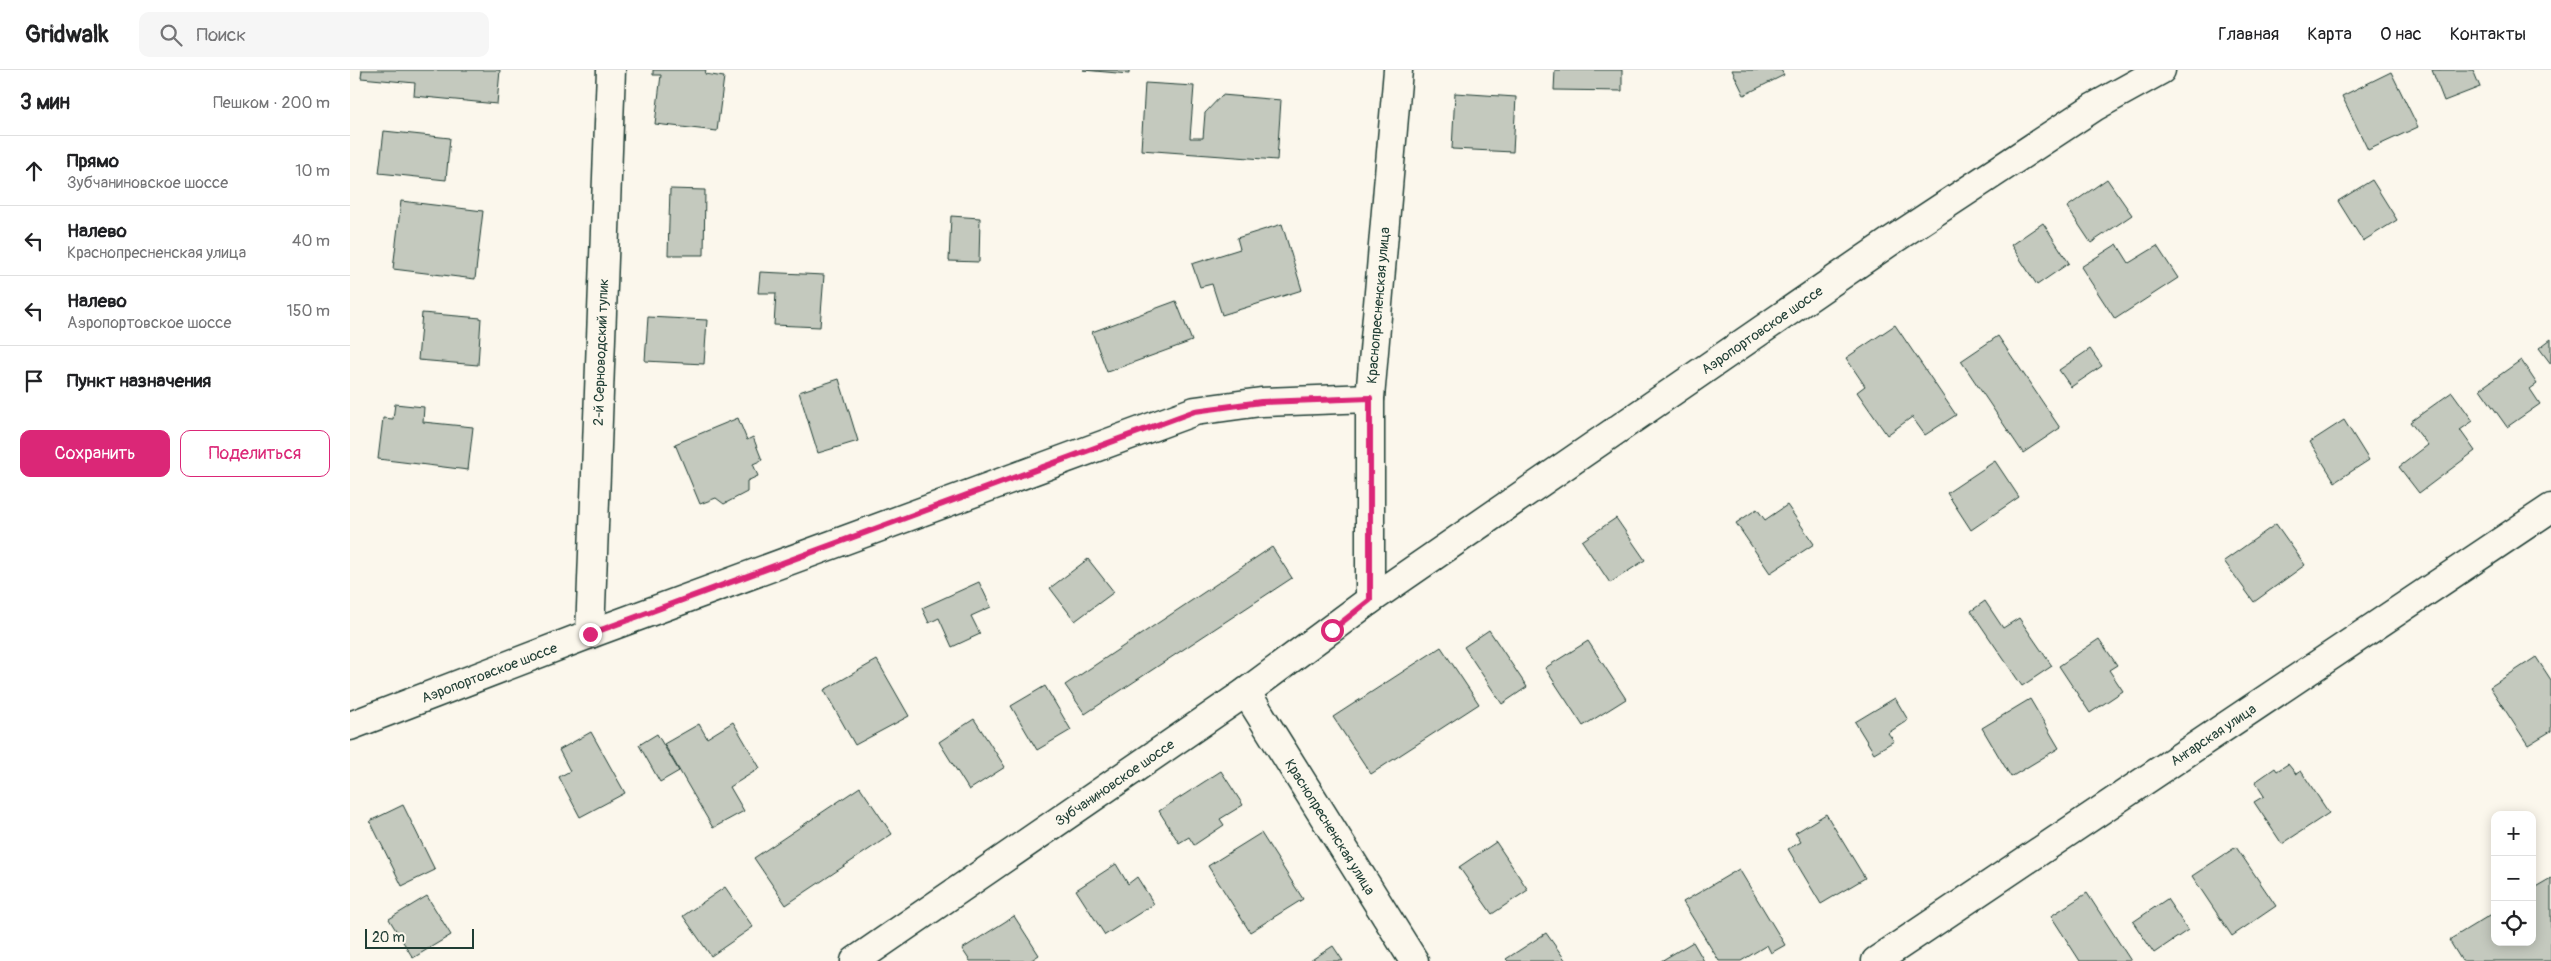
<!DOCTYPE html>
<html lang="ru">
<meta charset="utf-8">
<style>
body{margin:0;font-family:Pangolin,sans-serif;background:#f6f6f6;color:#202124}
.controls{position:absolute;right:15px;bottom:15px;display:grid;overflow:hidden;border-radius:10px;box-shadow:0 2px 12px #0003}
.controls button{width:45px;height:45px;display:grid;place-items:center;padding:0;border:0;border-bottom:1px solid #e0e0e0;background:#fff;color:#202124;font:25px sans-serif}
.scale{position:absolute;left:15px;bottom:12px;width:109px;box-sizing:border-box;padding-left:5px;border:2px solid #1f3d34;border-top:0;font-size:14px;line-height:18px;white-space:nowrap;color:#1f3d34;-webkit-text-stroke:4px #fbf7ec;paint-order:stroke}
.stop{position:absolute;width:15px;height:15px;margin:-11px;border:4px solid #db2777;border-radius:50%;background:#fff}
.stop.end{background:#db2777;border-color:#fff;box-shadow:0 1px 5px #0008}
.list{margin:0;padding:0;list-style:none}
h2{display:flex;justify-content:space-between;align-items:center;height:65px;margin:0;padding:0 20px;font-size:21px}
h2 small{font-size:16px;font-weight:400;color:#757577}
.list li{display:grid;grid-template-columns:32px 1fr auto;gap:15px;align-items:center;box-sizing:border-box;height:70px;padding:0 20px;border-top:1px solid #e0e0e0}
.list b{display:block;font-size:19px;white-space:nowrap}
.list p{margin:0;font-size:16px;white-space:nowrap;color:#757577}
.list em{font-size:16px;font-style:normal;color:#757577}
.actions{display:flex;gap:10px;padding:15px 20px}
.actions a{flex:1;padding:11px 0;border:1px solid #db2777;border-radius:10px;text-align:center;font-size:18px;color:#db2777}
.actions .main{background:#db2777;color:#fff}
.icon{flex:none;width:28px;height:28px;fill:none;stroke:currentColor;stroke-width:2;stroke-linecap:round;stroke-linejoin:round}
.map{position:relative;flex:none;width:2201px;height:891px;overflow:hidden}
header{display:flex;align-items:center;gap:30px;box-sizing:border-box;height:70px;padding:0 25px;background:#fff;border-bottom:1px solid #e0e0e0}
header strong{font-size:24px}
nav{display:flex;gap:28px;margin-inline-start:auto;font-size:18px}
.search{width:350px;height:45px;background:#f6f6f6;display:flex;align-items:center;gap:12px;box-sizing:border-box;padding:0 18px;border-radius:10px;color:#757577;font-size:19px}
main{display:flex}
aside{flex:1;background:#fff}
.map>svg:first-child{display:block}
</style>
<header>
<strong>Gridwalk</strong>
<div class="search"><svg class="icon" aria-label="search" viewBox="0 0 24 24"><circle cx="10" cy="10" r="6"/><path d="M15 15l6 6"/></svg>Поиск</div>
<nav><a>Главная</a><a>Карта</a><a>О нас</a><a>Контакты</a></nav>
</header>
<main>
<aside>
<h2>3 мин<small>Пешком · 200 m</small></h2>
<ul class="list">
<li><svg class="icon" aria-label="ahead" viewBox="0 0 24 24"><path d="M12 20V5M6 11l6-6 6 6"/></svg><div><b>Прямо</b><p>Зубчаниновское шоссе</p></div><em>10 m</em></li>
<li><svg class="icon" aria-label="left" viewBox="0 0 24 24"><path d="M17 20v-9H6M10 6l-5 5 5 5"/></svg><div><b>Налево</b><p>Краснопресненская улица</p></div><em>40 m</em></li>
<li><svg class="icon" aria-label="left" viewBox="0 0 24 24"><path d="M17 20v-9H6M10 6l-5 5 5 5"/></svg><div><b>Налево</b><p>Аэропортовское шоссе</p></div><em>150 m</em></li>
<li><svg class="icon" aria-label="arrive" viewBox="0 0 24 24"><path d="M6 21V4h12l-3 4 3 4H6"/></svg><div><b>Пункт назначения</b></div></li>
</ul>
<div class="actions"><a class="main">Сохранить</a><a>Поделиться</a></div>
</aside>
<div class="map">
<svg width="2201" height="891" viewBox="0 0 2201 891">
<rect width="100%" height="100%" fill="#fbf7ec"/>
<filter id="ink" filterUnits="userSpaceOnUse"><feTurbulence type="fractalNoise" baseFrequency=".02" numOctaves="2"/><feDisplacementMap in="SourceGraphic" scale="10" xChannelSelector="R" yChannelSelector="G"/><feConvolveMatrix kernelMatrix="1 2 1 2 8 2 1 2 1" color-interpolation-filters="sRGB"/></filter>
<g filter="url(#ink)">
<g fill="#c4c9be" stroke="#1f3d34">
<path d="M12,0h138l-3,34 -83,-8 1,-13 -54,-5z"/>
<path d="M303,0h53l-1,4 19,3 -7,54 -62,-7 6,-49h-8z"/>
<path d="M733,0h46v4z"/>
<path d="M1205,0h67v21l-68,-1z"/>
<path d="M1382,0h49l3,5 -40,20z"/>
<path d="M2082,0h41l7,17 -36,14z"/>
<path d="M2041,2l27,55 -50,23 -26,-54z"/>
<path d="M795,13l49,3 -4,52h13l2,-25 17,-18 59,5 -4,60 -136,-10z"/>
<path d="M1105,23l61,4 -3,55 -61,-3z"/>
<path d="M34,61l66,7 -4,42 -67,-7z"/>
<path d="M1757,109l25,36 -41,28 -24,-36z"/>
<path d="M2022,110l25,40 -34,21 -25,-40z"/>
<path d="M320,119l35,1 -1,65h-36z"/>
<path d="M51,131l82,10 -8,68 -82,-10z"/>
<path d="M601,146l29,2 -1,44 -30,-1z"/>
<path d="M1693,153l26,40 -32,22 -26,-40z"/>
<path d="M932,154l20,66 -80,25 -10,-31 -12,3 -8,-23 48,-15 -3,-11z"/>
<path d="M1767,174l12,19 28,-17 21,32 -63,41 -34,-52z"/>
<path d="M410,202l64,3 -4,52 -46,-2 2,-32h-18z"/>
<path d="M826,231l16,40 -85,31 -15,-40z"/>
<path d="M72,243l59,5 -3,47 -60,-5z"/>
<path d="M298,247l59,3 -3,44 -59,-3z"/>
<path d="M1545,255l61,90 -31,20 -13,-18 -25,18 -30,-43 8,-6 -19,-28z"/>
<path d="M1648,266l62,92 -37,25 -62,-92z"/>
<path d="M2201,269v25l-12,-16z"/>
<path d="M1740,279l12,17 -31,21 -12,-17z"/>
<path d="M2171,290l16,24 -7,5 10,15 -33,23 -27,-38z"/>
<path d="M489,309l19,62 -40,12 -19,-61z"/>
<path d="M2102,322l21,29 -13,9 15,21 -56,42 -20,-26 29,-22 -18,-23z"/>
<path d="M45,334l29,3 -1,15 50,5 -5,43 -90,-11 5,-41 10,1z"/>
<path d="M388,348l9,22 6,-3 9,23 -9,4 5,12 -11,5v11l-23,12 -8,-6 -16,6 -25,-60z"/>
<path d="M1994,350l25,40 -34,22 -25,-40z"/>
<path d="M1645,391l24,36 -48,33 -24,-37z"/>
<path d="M1437,435l27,39 -44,29 -34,-50 21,-14 8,11z"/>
<path d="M1266,448l29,42 -35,23 -28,-42z"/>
<path d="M1926,454l29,41 -51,37 -30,-41z"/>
<path d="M922,477l20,31 -207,136 -20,-29z"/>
<path d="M738,489l26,33 -39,29 -25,-33z"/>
<path d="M629,512l12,25 -20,9 9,18 -28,13 -13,-29 -10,5 -7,-15z"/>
<path d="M1635,531l18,27 16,-10 33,48 -30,20 -51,-75z"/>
<path d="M1139,560l38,57 -25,17 -38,-57z"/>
<path d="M1749,569l18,26 -8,5 14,21 -33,22 -31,-47z"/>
<path d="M1238,571l38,58 -43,27 -38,-58z"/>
<path d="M1091,577l38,57 -108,70 -38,-57z"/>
<path d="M2186,587l15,23v51l-23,14 -38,-58z"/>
<path d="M527,590l32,56 -54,29 -31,-55z"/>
<path d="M695,616l26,44 -34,20 -26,-44z"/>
<path d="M1545,628l13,22 -20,13 6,8 -20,12 -19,-31z"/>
<path d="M1680,629l29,49 -48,29 -29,-49z"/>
<path d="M624,649l31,48 -36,23 -30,-48z"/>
<path d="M383,652l27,46 -30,19 14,24 -31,17 -49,-84 35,-20 8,14z"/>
<path d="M241,662l34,61 -45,24 -21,-40 11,-6 -11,-21z"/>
<path d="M307,664l22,37 -19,11 -21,-37z"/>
<path d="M1938,694l8,10 5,-3 28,42 -47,31 -28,-42 10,-6 -9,-14 20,-14 2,3z"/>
<path d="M871,701l22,34 -23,14 4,6 -30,20 -5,-8 -10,6 -20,-32z"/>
<path d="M510,717l32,47 -106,71 -32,-47z"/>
<path d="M53,735l32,65 -33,16 -32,-65z"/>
<path d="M1476,744l39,64 -44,26 -33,-55 13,-7 -6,-9z"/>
<path d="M911,763l42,66 -53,33 -42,-66z"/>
<path d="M1146,772l32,48 -36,24 -33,-47z"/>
<path d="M1886,777l40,59 -44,30 -40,-60z"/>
<path d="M766,794l12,20 9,-7 17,27 -49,31 -29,-45z"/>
<path d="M1389,799l46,76 -14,8 -4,-8 -26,16h-22l-36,-59z"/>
<path d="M2201,808v83h-89l-13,-21 46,-28v30h37v-53z"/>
<path d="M375,817l28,40 -42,29 -28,-40z"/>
<path d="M1737,823l44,68h-51l-29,-45z"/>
<path d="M77,826l24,39 -38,23 -24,-39z"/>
<path d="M1817,829l21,31 -34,23 -21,-31z"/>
<path d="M664,846l25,39 -9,6h-60l-8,-12z"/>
<path d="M1196,863l20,28h-58l-2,-2z"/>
<path d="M1343,872l11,19h-43z"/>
<path d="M983,876l10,15h-33z"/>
</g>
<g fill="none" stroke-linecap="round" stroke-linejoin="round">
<defs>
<g id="street">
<path id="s1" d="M1020,530v-202l28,-328"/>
<path id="s2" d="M240,564l21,-564"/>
<path id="s3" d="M896,622l168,269"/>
<path id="s4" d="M0,656l240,-92 605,-223 66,-9 109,-4"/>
<path id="s5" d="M1526,891l675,-453"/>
</g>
<g id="primary">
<path id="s6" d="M505,891l391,-269 124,-92 518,-357 206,-136 67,-37"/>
</g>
</defs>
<use href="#street" stroke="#1f3d34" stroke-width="31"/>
<use href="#primary" stroke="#1f3d34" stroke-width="31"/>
<use href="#street" stroke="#fbf7ec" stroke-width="28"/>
<use href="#primary" stroke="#fbf7ec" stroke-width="28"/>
</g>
</g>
<g fill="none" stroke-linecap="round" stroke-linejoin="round" filter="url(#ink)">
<path stroke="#db2777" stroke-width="6" d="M240,564l605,-223 66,-9 109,-4v202l-38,30"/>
</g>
<g text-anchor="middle" stroke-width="4" stroke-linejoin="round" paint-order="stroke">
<g font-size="14" fill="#1f3d34" stroke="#fbf7ec">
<text dy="5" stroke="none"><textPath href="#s1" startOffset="295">Краснопресненская улица</textPath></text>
<text dy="5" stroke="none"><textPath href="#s6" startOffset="1105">Аэропортовское шоссе</textPath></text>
<text dy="5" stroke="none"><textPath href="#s2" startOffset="282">2-й Серноводский тупик</textPath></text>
<text dy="5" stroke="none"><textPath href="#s4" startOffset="149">Аэропортовское шоссе</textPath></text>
<text dy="5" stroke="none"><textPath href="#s5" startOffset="406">Ангарская улица</textPath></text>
<text dy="5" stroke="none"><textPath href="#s6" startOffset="315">Зубчаниновское шоссе</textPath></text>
<text dy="5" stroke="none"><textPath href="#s3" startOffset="159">Краснопресненская улица</textPath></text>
</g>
</g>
</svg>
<div class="controls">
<button>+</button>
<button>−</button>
<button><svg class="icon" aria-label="locate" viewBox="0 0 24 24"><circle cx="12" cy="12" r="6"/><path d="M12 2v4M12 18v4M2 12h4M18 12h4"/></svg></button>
</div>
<div class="scale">20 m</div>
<div class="stop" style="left:982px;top:560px"></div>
<div class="stop end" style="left:240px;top:564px"></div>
</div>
</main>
